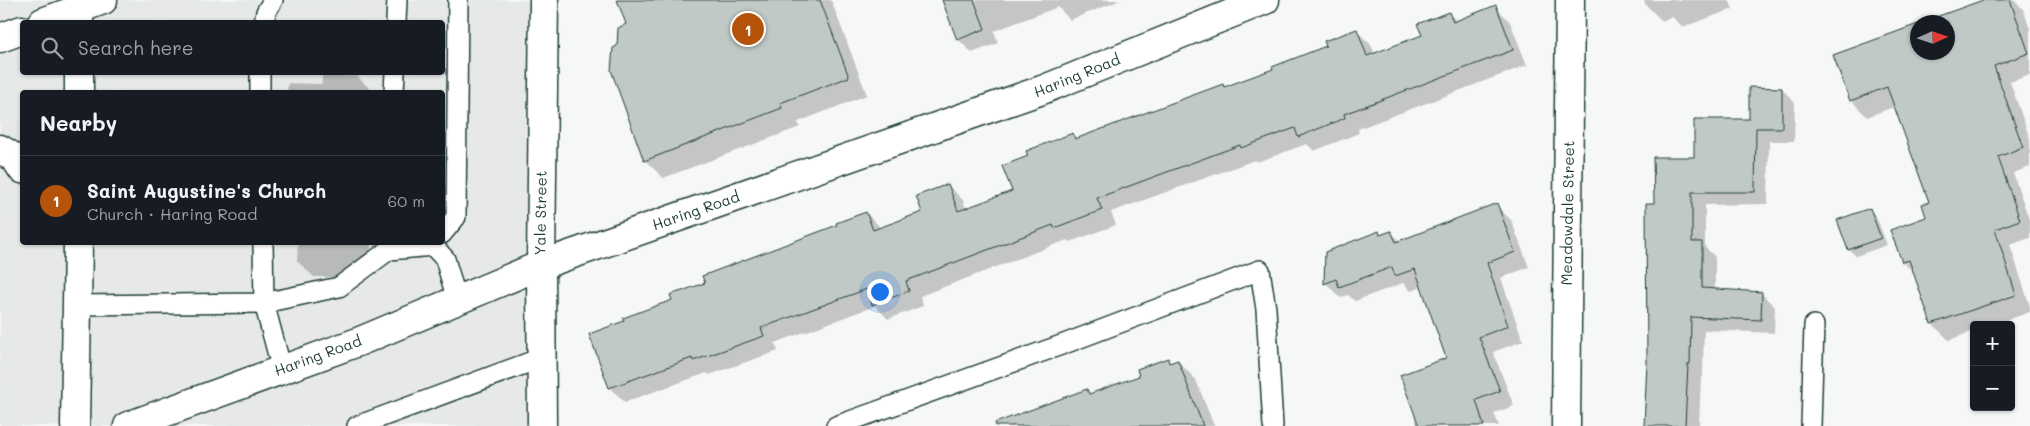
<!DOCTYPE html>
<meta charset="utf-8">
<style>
body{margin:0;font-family:Mali,sans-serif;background:#20242c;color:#f1f3f6}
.controls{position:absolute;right:15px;bottom:15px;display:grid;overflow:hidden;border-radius:5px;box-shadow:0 1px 4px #0004}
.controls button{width:45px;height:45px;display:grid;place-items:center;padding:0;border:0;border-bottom:1px solid #363941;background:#171b24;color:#f1f3f6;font:25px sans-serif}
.compass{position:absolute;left:1910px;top:15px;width:45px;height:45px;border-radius:50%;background:#171b24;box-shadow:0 1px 4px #0004;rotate:87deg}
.you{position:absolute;left:879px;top:291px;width:18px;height:18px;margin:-12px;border:4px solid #fff;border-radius:50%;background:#1a73e8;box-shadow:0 0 0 8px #1a73e833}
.badge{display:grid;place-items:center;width:32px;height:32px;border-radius:50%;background:#b45309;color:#fff;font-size:16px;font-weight:700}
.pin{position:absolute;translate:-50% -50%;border:2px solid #fff;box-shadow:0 1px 5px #0006}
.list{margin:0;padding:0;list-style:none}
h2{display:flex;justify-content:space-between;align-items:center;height:65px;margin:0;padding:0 20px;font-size:21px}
h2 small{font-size:16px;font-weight:400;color:#9ea1a6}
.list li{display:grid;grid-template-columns:32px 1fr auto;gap:15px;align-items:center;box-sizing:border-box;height:90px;padding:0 20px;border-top:1px solid #363941}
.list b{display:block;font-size:19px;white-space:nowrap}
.list p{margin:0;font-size:16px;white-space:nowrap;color:#9ea1a6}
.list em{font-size:16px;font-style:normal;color:#9ea1a6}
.icon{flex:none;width:28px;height:28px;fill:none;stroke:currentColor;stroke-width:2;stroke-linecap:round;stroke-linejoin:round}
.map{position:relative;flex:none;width:2030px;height:426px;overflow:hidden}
.search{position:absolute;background:#171b24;box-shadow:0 1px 4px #0004;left:20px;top:20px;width:425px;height:55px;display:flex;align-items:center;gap:12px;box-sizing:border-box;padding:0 18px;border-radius:5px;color:#9ea1a6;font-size:19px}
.panel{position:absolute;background:#171b24;box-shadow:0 1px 4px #0004;left:20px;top:90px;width:425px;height:155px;border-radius:5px}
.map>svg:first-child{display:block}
</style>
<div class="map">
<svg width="2030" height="426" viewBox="0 0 2030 426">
<rect width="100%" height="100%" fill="#f6f7f7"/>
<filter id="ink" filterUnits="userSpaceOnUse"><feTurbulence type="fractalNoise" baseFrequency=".02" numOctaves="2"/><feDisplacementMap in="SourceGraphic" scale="10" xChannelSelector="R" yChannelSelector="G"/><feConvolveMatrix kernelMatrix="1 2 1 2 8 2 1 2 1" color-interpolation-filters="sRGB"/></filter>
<g filter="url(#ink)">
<path fill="#e6e9e8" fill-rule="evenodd" d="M0,0h537l-10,426h-527zM22,22h420v50h-420zM22,92h420v150h-420z"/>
<g fill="#0003">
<path d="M619,0h212l36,95 -69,27 2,5 -137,51 -18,-18 -27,-113 10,-22z"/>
<path d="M943,0h178l-51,20 -12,-13 -64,24 4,12 -26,10 -14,-14z"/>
<path d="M1644,0h85l4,9 -50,18 -11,-10 -10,4 -17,-17z"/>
<path d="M1986,0h28l9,9 7,20v46l-20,7 20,57v28l-17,6 17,49v16l-20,7 20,61v6l-37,13h-19v6l-25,9 -17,-16 -17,-50 -12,-12 25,-44 3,-16 -35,-96 -29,11 -16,-17 67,-48h30v-30h-23z"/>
<path d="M1496,7l14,15 17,43 -169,64 1,4 -45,18 -7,-7 -50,18 -2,-2 -144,52 5,13 -46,17 -3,-2 -147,56 3,10 -35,13 -13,-13 -100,37 3,8 -69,24 -2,-2 -82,29 -15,-14 15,-66 48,-21 33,-17 160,-71 15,15 43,-15 24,-28 15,15 3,9 47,-17 16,-35 44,-22 4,5 146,-55 3,3 48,-18 54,-24 28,-16 15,15 4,9 48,-18 25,-23 10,9z"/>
<path d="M322,75l35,1 16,16h-86l1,-9 34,1z"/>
<path d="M1782,89l13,14 -1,38h-25l-1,63 -63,1v42l10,10v33l46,3 14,14 -1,26 -70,-3 -1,47h-2l-2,49h-53l9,-221 41,-47 54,-38z"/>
<path d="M1496,205l15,15 18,47 -28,11 22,63 -30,11 21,54 -20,7 5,13h-78l27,-68 -26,-71 -11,4 -8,-8 -48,18 -7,-6 -8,3 -14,-15 53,-51 3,3 9,-3 9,9z"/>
<path d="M1870,210l6,6 11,29 -31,11 -7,-6 -10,-29z"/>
<path d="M298,242h73l-1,32 -24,3h-32l-17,-16z"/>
<path d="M1167,360l4,4 7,-3 18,19 18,46h-210l83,-35 4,4 50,-19z"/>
</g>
<g fill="#c0c9c6" stroke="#1f3d34">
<path d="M617,0h203l29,77 -69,26 2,5 -138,53 -33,-91 2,-22 4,-2 1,-18 8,-4z"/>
<path d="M942,0h32l11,29 -28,11z"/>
<path d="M1983,0h27l19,53 -35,13 29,81 -25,10 22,63 -25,9 21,66 -85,29 -22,-64 -7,2 -12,-32 36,-13 -4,-13 7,-2 -42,-115 -37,14 -17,-46 85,-31v28h30v-30h-26z"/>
<path d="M1496,5l17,45 -169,64 1,4 -47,19 -3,-9 -54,20 -1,-3 -143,53 5,12 -48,18 -1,-3 -147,56 3,10 -37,14 -5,-16 -106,39 3,8 -71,25 -1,-3 -83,30 -20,-54 35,-13 -1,-3 49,-18 -2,-5 35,-12 -3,-7 135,-51 -1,-2 30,-11 7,18 49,-18 -6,-16 32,-12 10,27 54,-20 -10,-25 26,-10 -2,-5 47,-18 2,6 148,-55 1,3 49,-18 -1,-2 54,-21 -2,-5 33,-12 10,27 55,-21 -5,-11 32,-12 4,10z"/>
<path d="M1749,87l33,1v40h-26l-1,64h-63v50h10v46l60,4 -1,28 -70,-3 -1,47h-2l-3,62h-41l3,-63 -1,-160h8l-1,-46h41v-38h55z"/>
<path d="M1497,203l18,49 -28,11 21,63 -29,11 21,54 -24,9 8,26h-65l-19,-51 46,-17 -31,-89 -20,7 -3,-9 -53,20 -3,-8 -12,5 1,-32 54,-21 1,4 11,-4 5,11z"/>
<path d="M1870,208l11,30 -33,12 -11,-30z"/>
<path d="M1168,358l1,5 9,-3 25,66h-207l-1,-3 92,-34 2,5 50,-18 -2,-7z"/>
</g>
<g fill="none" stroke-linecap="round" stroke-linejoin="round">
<defs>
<g id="lane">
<path d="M264,22l2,-10 7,-12"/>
<path d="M396,22l1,-22"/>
<path d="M260,72v20"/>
<path d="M394,92l1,-20"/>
<path d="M442,234l14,-17 2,-217"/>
<path d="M78,305l186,-2 -1,-61"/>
<path d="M282,370l-18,-67 75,-16 50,-37 44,-4 12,13 12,41"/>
<path d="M357,426l184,-68"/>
<path d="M836,426l228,-82 196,-74 6,39 7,117"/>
<path d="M1811,426l3,-101"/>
</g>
<g id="street">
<path d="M43,22l60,-22"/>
<path d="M0,38l22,-8"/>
<path d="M128,426l230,-84 183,-77 501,-175 223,-90"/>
<path d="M542,426l-1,-161 3,-265"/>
<path d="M1566,426l4,-426"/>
</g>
<g id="primary">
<path d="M79,0v22"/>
<path d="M79,92v-20"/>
<path d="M0,149l15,9 7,11"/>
<path d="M75,426l3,-184"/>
</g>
</defs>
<use href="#lane" stroke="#1f3d34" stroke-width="22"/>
<use href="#street" stroke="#1f3d34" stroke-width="31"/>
<use href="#primary" stroke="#1f3d34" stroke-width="31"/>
<use href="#lane" stroke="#fff" stroke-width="19"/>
<use href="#street" stroke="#fff" stroke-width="28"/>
<use href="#primary" stroke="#fff" stroke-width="28"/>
</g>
</g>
<g text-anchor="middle" stroke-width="4" stroke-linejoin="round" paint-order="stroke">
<g font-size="15" fill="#1f3d34" stroke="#fff">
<text transform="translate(1077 76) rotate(-22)" y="5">Haring Road</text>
<text transform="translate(696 211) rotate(-19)" y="5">Haring Road</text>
<text transform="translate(541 213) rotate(-89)" y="5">Yale Street</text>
<text transform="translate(1568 213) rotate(-89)" y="5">Meadowdale Street</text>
<text transform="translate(318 356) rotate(-20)" y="5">Haring Road</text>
</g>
</g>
</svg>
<div class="controls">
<button>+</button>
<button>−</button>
</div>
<svg class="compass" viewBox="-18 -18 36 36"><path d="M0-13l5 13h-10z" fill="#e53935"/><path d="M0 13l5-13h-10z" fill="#9ea1a6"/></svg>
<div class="you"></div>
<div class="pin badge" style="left:748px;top:29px">1</div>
<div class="search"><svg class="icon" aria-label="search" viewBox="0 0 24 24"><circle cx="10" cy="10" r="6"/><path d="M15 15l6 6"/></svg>Search here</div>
<section class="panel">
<h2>Nearby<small></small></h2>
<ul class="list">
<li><span class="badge">1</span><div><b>Saint Augustine's Church</b><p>Church · Haring Road</p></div><em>60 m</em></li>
</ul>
</section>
</div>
